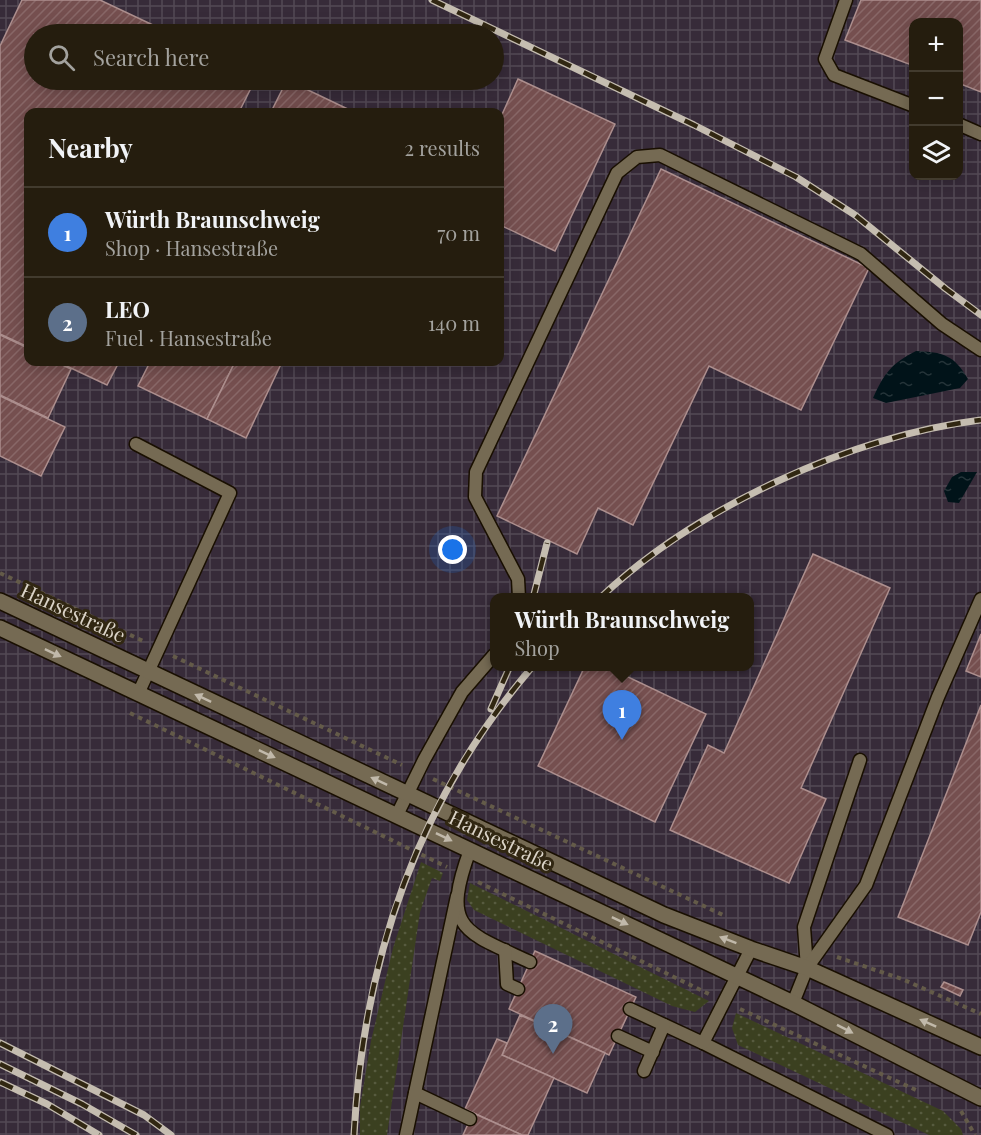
<!DOCTYPE html>
<meta charset="utf-8">
<style>
body{margin:0;font-family:"Playfair Display",serif;background:#312a1c;color:#f1f3f6}
.controls{position:absolute;right:18px;top:18px;display:grid;overflow:hidden;border-radius:12px;box-shadow:0 3px 15px #0003}
.controls button{width:54px;height:54px;display:grid;place-items:center;padding:0;border:0;border-bottom:2px solid #423b2e;background:#251d0e;color:#f1f3f6;font:30px sans-serif}
.you{position:absolute;left:453px;top:550px;width:21px;height:21px;margin:-15px;border:4px solid #fff;border-radius:50%;background:#1a73e8;box-shadow:0 0 0 9px #1a73e833}
.badge{display:grid;place-items:center;width:39px;height:39px;border-radius:50%;background:#db2777;color:#fff;font-size:20px;font-weight:700}
.pin{position:absolute;translate:-50% -50px;filter:drop-shadow(0 2px 3px #0008)}
.pin::after{content:'';position:absolute;top:32px;width:21px;height:18px;background:inherit;clip-path:polygon(0 0,100% 0,50% 100%)}
.popup{position:absolute;left:490px;top:593px;width:264px;height:78px;box-sizing:border-box;display:grid;place-content:center;border-radius:12px;background:#251d0e;filter:drop-shadow(0 2px 4px #0005);font-size:20px;white-space:nowrap;color:#a3a29e}
.popup b{font-size:22px;color:#f1f3f6}
.popup::after{content:'';position:absolute;left:50%;top:100%;margin-left:-12px;border:12px solid transparent;border-top-color:#251d0e}
.list{margin:0;padding:0;list-style:none}
h2{display:flex;justify-content:space-between;align-items:center;height:78px;margin:0;padding:0 24px;font-size:26px}
h2 small{font-size:20px;font-weight:400;color:#a3a29e}
.list li{display:grid;grid-template-columns:39px 1fr auto;gap:18px;align-items:center;box-sizing:border-box;height:90px;padding:0 24px;border-top:2px solid #423b2e}
.list b{display:block;font-size:22px;white-space:nowrap}
.list p{margin:0;font-size:20px;white-space:nowrap;color:#a3a29e}
.list em{font-size:20px;font-style:normal;color:#a3a29e}
.icon{flex:none;width:33px;height:33px;fill:none;stroke:currentColor;stroke-width:2;stroke-linecap:round;stroke-linejoin:round}
.map{position:relative;flex:none;width:981px;height:1135px;overflow:hidden}
.search{position:absolute;background:#251d0e;box-shadow:0 3px 15px #0003;left:24px;top:24px;width:480px;height:66px;display:flex;align-items:center;gap:15px;box-sizing:border-box;padding:0 21px;border-radius:33px;color:#a3a29e;font-size:22px}
.panel{position:absolute;background:#251d0e;box-shadow:0 3px 15px #0003;left:24px;top:108px;width:480px;height:258px;border-radius:12px}
.map>svg:first-child{display:block}
</style>
<div class="map">
<svg width="981" height="1135" viewBox="0 0 981 1135">
<defs>
<pattern id="industrial-grid" width="8" height="8" patternUnits="userSpaceOnUse" patternTransform="scale(1.5)"><rect width="8" height="8" fill="#372b39"/><path d="M0 4h8M4 0v8" fill="none" stroke="#534954"/></pattern>
<pattern id="grass-dots" width="8" height="8" patternUnits="userSpaceOnUse" patternTransform="scale(1.5)"><rect width="8" height="8" fill="#3b4020"/><path d="M2 2h.1M6 6h.1" fill="none" stroke="#575b3f" stroke-width="1.8" stroke-linecap="round"/></pattern>
<pattern id="water-ripples" width="26" height="14" patternUnits="userSpaceOnUse" patternTransform="scale(1.5)"><rect width="26" height="14" fill="#011319"/><path d="M2 4q2-2 4 0t4 0M15 11q2-2 4 0t4 0" fill="none" stroke="#253439"/></pattern>
<pattern id="building-hatch" width="6" height="6" patternUnits="userSpaceOnUse" patternTransform="scale(1.5)"><rect width="6" height="6" fill="#754f4f"/><path d="M-1 1l2-2M0 6l6-6M5 7l2-2" fill="none" stroke="#886767"/></pattern>
</defs>
<rect width="100%" height="100%" fill="#312712"/>
<path fill="url(#industrial-grid)" fill-rule="evenodd" d="M0,0h981v1135h-981zM914,22h44v154h-44zM34,34h460v46h-460zM28,112h472v250h-472zM494,598h256v68h-256z"/>
<g fill="url(#grass-dots)">
<path d="M421,862l22,11 -3,8 -8,-3 -12,34 -33,223h-27v-28l11,-66 22,-93z"/>
<path d="M470,883l239,118 -14,11 -23,-6 -198,-96 -7,-10z"/>
<path d="M736,1013l207,98 18,18 2,6h-34l-191,-90 -6,-17z"/>
</g>
<g fill="url(#water-ripples)">
<path d="M916,351c27,1 38,4 52,28l-8,9 -74,15 -13,-5c11,-25 19,-35 43,-47z"/>
<path d="M961,472h16l-18,31 -11,-1 -4,-11 8,-14z"/>
</g>
<g fill="url(#building-hatch)" stroke="#ad8f8e" stroke-width="1.5">
<path d="M22,0h78l72,34h-138v46h221l-16,32h-211v235l-28,-13v-288z"/>
<path d="M861,0h120v92l-23,-9v-61h-44v44l-69,-26z"/>
<path d="M518,79l97,45 -60,127 -55,-26v-106z"/>
<path d="M287,80l67,32h-83z"/>
<path d="M661,169l208,99 -68,142 -92,-44 -76,159 -35,-17 -21,46 -80,-38z"/>
<path d="M0,335l28,13v14h28l15,7 -23,49 -48,-23z"/>
<path d="M58,362h61l-12,23z"/>
<path d="M150,362h85l-28,57 -69,-33z"/>
<path d="M235,362h47l-36,76 -39,-19z"/>
<path d="M0,396l65,31 -24,49 -41,-20z"/>
<path d="M813,554l77,34 -89,200 25,11 -37,84 -119,-53 38,-85 16,8z"/>
<path d="M981,634v43l-15,-6z"/>
<path d="M585,666h20l101,48 -51,108 -117,-56z"/>
<path d="M981,705v207l-13,33 -70,-28z"/>
<path d="M535,951l101,46 -27,58 -100,-46z"/>
<path d="M944,982l19,8 -3,6 -19,-9z"/>
<path d="M520,1015l85,38 -18,40 -85,-38z"/>
<path d="M497,1039l10,4 -5,12 52,23 -26,57h-6l-57,-26z"/>
<path d="M473,1113l49,22h-59z"/>
</g>
<g fill="none" stroke-linecap="round" stroke-linejoin="round">
<defs>
<g id="service">
<path d="M846,0l-21,59 9,16 80,31"/>
<path d="M958,124l23,10"/>
<path d="M136,444l94,49 -92,201"/>
<path d="M519,598l-1,-19 -43,-82 1,-25 141,-299 20,-16 23,-2 201,99 81,70 39,26"/>
<path d="M397,815l27,-55 38,-68 32,-37"/>
<path d="M470,850c-29,79 -7,81 60,112"/>
<path d="M505,950l2,34 11,5"/>
<path d="M807,968l-3,-41 56,-167"/>
<path d="M793,1003l14,-35 59,-83 72,-188 43,-98"/>
<path d="M630,1009l73,34 184,92"/>
<path d="M618,1036l35,16"/>
<path d="M703,1043l48,-94"/>
<path d="M644,1071l20,-46"/>
<path d="M415,1093l55,26"/>
<path d="M406,1135l51,-239"/>
</g>
<g id="secondary">
<path d="M0,601l664,314 87,34 56,19 174,79"/>
<path d="M0,628l793,375 188,95"/>
</g>
</defs>
<use href="#service" stroke="#190f00" stroke-width="15"/>
<use href="#secondary" stroke="#190f00" stroke-width="18"/>
<g stroke="#645b49" stroke-width="4" stroke-dasharray="4.5 4.5" stroke-linecap="butt">
<path d="M0,573l145,69"/>
<path d="M173,656l229,109"/>
<path d="M130,713l317,154"/>
<path d="M433,779l290,136"/>
<path d="M478,882l231,112"/>
<path d="M837,957l65,22 79,35"/>
<path d="M740,1009l176,81"/>
<path d="M961,1111l14,24"/>
</g>
<use href="#service" stroke="#756a53" stroke-width="12"/>
<use href="#secondary" stroke="#756a53" stroke-width="15"/>
<defs>
<g id="rail">
<path d="M432,0l262,125 102,52 59,38 91,74 35,26"/>
<path d="M533,598l14,-55"/>
<path d="M600,598c95,-90 251,-162 381,-178"/>
<path d="M491,709l19,-43"/>
<path d="M0,1043l144,72 27,20"/>
<path d="M0,1064l82,40 54,31"/>
<path d="M0,1082l47,22 52,31"/>
<path d="M354,1135c9,-176 63,-334 179,-469"/>
</g>
</defs>
<use href="#rail" stroke="#c5bdb0" stroke-width="7"/>
<use href="#rail" stroke="#312712" stroke-width="4.5" stroke-dasharray="14" stroke-linecap="butt"/>
</g>
<defs><path id="oneway-solid" d="M-6-.8H1V-3.2L6.5 0L1 3.2V.8H-6Z" transform="scale(1.5)"/></defs>
<g fill="#c1b9aa">
<use href="#oneway-solid" transform="translate(53 653) rotate(25)"/>
<use href="#oneway-solid" transform="translate(203 698) rotate(-155)"/>
<use href="#oneway-solid" transform="translate(267 754) rotate(25)"/>
<use href="#oneway-solid" transform="translate(379 781) rotate(-155)"/>
<use href="#oneway-solid" transform="translate(444 837) rotate(26)"/>
<use href="#oneway-solid" transform="translate(620 921) rotate(25)"/>
<use href="#oneway-solid" transform="translate(728 940) rotate(-159)"/>
<use href="#oneway-solid" transform="translate(928 1023) rotate(-156)"/>
<use href="#oneway-solid" transform="translate(845 1029) rotate(27)"/>
</g>
<g text-anchor="middle" stroke-width="6" stroke-linejoin="round" paint-order="stroke">
<g font-size="20" fill="#dad3c7" stroke="#312712">
<text transform="translate(73 613) rotate(25)" y="7">Hansestraße</text>
<text transform="translate(501 841) rotate(26)" y="7">Hansestraße</text>
</g>
</g>
</svg>
<div class="controls">
<button>+</button>
<button>−</button>
<button><svg class="icon" aria-label="layers" viewBox="0 0 24 24"><path d="M12 4l9 5-9 5-9-5zM3 14l9 5 9-5"/></svg></button>
</div>
<div class="you"></div>
<div class="pin badge" style="left:622px;top:740px;background:#3f7fe0">1</div>
<div class="popup"><b>Würth Braunschweig</b>Shop</div>
<div class="pin badge" style="left:553px;top:1054px;background:#5c6f8a">2</div>
<div class="search"><svg class="icon" aria-label="search" viewBox="0 0 24 24"><circle cx="10" cy="10" r="6"/><path d="M15 15l6 6"/></svg>Search here</div>
<section class="panel">
<h2>Nearby<small>2 results</small></h2>
<ul class="list">
<li><span class="badge" style="background:#3f7fe0">1</span><div><b>Würth Braunschweig</b><p>Shop · Hansestraße</p></div><em>70 m</em></li>
<li><span class="badge" style="background:#5c6f8a">2</span><div><b>LEO</b><p>Fuel · Hansestraße</p></div><em>140 m</em></li>
</ul>
</section>
</div>
